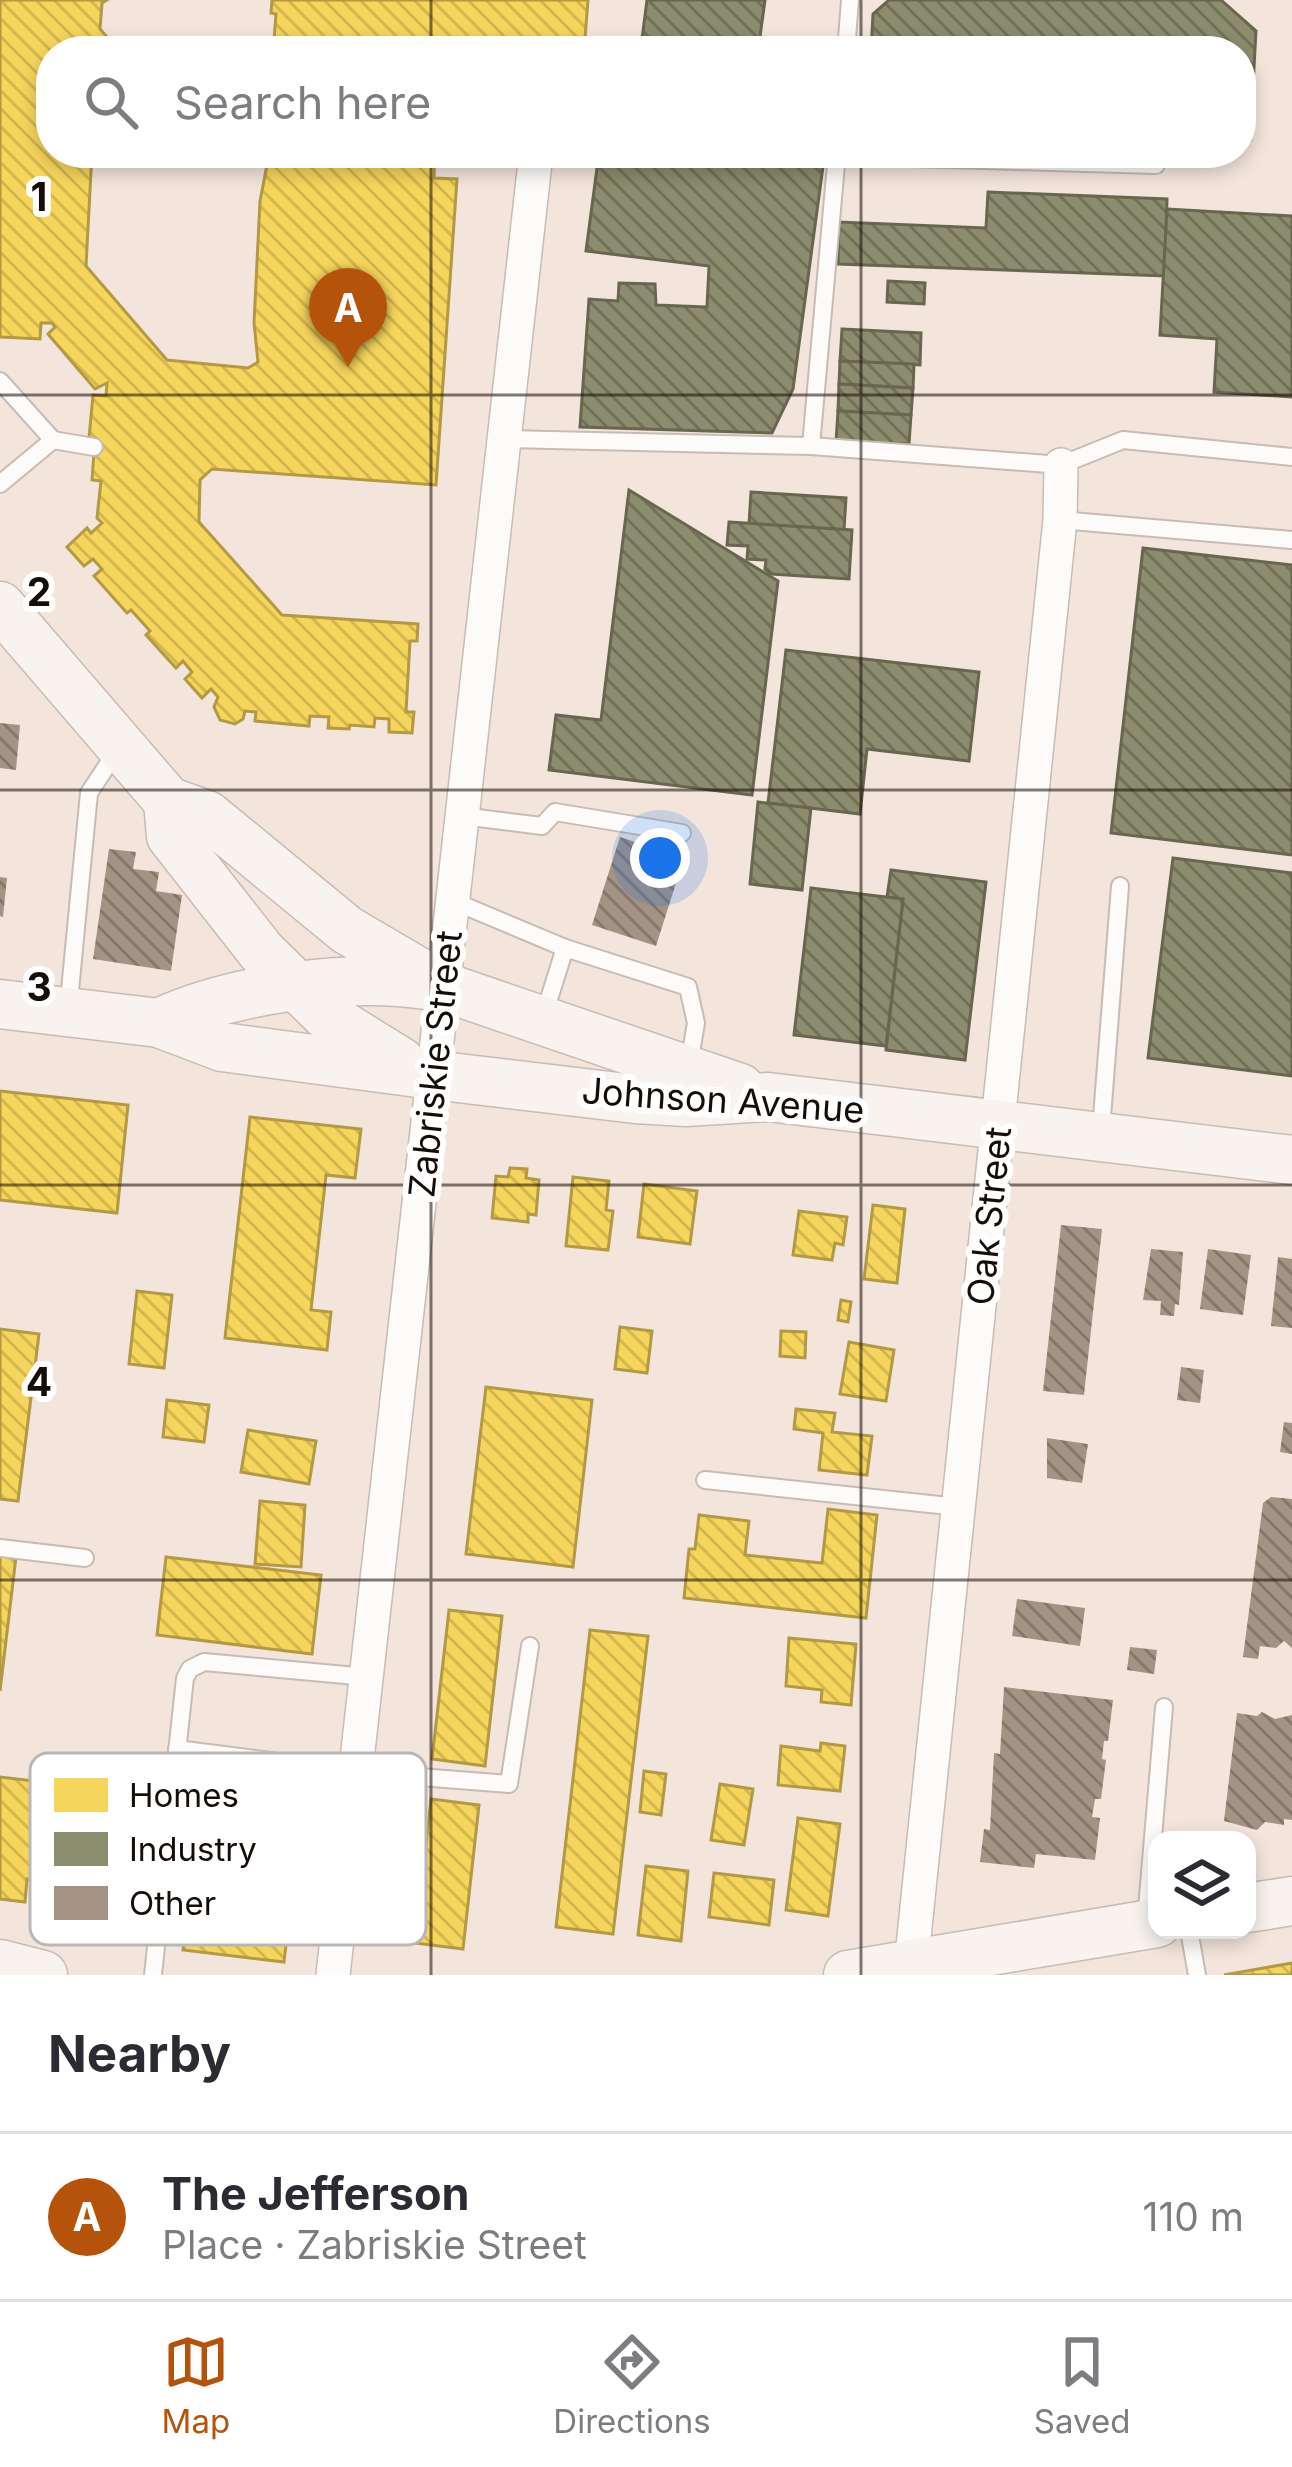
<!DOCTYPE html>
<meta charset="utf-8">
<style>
body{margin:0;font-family:Inter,sans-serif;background:#f7f7f7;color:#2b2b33}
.controls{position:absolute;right:36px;bottom:36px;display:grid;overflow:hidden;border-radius:24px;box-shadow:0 6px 18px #0003}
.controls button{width:108px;height:108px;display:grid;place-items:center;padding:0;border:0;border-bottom:3px solid #e1e1e2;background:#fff;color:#2b2b33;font:60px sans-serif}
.you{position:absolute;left:660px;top:858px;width:42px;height:42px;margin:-30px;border:9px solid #fff;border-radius:50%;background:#1a73e8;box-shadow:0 0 0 18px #1a73e833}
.badge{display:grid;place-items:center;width:78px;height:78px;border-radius:50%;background:#b45309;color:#fff;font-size:39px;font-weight:700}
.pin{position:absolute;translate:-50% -99px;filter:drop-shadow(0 3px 6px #0008)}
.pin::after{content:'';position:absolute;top:63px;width:42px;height:36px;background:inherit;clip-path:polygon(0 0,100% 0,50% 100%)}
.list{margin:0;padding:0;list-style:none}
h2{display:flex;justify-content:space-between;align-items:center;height:156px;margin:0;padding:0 48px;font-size:51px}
h2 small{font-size:39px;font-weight:400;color:#7c7c81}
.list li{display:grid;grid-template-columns:78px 1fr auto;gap:36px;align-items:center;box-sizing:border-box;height:168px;padding:0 48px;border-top:3px solid #e1e1e2}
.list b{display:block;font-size:45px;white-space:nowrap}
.list p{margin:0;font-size:39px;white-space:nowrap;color:#7c7c81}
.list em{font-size:39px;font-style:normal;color:#7c7c81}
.icon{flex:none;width:66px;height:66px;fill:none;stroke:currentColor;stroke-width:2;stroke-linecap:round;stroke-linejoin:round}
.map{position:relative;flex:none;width:1292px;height:1975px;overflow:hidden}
.search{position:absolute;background:#fff;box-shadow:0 6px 18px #0003;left:36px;right:36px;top:36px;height:132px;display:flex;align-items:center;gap:30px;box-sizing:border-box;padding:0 42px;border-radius:48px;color:#7c7c81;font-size:45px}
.sheet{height:324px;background:#fff}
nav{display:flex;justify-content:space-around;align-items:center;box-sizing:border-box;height:168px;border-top:3px solid #e1e1e2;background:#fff;font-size:33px;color:#7c7c81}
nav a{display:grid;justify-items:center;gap:6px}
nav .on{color:#b45309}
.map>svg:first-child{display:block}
</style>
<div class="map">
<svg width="1292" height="1975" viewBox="0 0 1292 1975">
<defs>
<pattern id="homes-back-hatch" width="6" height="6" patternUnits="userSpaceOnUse" patternTransform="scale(3)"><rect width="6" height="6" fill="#f6d55c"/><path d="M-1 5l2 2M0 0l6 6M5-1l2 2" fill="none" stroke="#d2b64e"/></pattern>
<pattern id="industry-back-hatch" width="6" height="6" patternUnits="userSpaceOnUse" patternTransform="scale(3)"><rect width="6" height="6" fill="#8c8c6e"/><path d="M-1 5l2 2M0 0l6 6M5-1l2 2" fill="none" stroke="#717158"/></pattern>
<pattern id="building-back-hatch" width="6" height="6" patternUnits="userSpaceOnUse" patternTransform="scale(3)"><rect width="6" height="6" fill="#a49285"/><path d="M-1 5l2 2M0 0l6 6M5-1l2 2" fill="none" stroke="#85766b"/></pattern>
</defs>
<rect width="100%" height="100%" fill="#f4e5dc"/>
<g fill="url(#homes-back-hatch)" stroke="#b39943" stroke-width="3">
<path d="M0,0h107l-5,3 -2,26 8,9 127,3 1,4 28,2 10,-7 2,-26 -5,-1 1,-13h316l-4,51h-533v102h41l-6,113 81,94 81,8 10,-6 -4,-39 6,-122 7,-36 -5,-7 -37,-5h210l-1,25 23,1 -21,306 -224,-16 -12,11 -1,42 83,93 136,9 -1,17h-7l-4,71h8l-2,21 -23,-1v-13l-14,-1 -1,9 -24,-2 -1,4 -21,-1 1,-11 -19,-1 -1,10 -54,-5 1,-9 -11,-1 -2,8 -8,5 -15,-4 -6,-13 4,-10 -7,-8 -9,9 -17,-19 7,-7 -9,-11 -7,7 -30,-33 4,-4 -19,-21 -4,3 -33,-37 8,-7 -9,-10 -9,7 -17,-19 20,-19 4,5 11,-10 -5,-5 4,-37 -9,-1 3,-41 -6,-1 4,-43 13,1 1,-13 -12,6 -47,-55 7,-7 -3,-4h-11l-1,16 -40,-2z"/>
<path d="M0,1091l128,14 -11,108 -117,-13z"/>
<path d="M250,1117l111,12 -6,49 -29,-3 -15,135 20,2 -4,38 -102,-12z"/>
<path d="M510,1168l17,1 -1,9 13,2 -3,35 -8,-1v8l-36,-4 4,-42 12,1z"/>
<path d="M573,1177l36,4 -3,29 7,1 -5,39 -42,-4z"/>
<path d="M644,1184l53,7 -7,53 -52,-7z"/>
<path d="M873,1205l32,4 -8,74 -33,-4z"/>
<path d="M799,1211l48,6 -4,28 -8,-2 -3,17 -39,-5z"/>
<path d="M137,1291l35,4 -8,73 -35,-4z"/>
<path d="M841,1300l10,2 -3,20 -10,-2z"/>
<path d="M620,1327l32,4 -5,42 -32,-4z"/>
<path d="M0,1329l39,5 -21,167 -18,-2z"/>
<path d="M781,1331l25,1 -1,26 -25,-2z"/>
<path d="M849,1342l45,8 -8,51 -46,-7z"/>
<path d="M486,1387l106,13 -19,167 -107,-13z"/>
<path d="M167,1400l42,5 -5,37 -41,-5z"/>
<path d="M796,1409l39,4 -3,19 40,4 -5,39 -48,-5 4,-37 -29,-4z"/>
<path d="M248,1430l68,11 -7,43 -68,-12z"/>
<path d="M260,1501l45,4 -4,62 -46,-3z"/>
<path d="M828,1509l49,6 -11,103 -182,-20 5,-49h6l4,-34 50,6 -4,34 77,8z"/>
<path d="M0,1555l16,2 -16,134z"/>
<path d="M166,1557l155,18 -9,79 -155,-19z"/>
<path d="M449,1610l53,6 -17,150 -53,-7z"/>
<path d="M590,1630l58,6 -35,298 -57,-7z"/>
<path d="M789,1638l67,6 -5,61 -30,-3 1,-12 -36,-4z"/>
<path d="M821,1743l24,3 -5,45 -62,-6 3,-39 39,5z"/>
<path d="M45,1761l91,10 -14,120 -95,-12 -2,23 -25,-3v-122l43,5z"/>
<path d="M644,1771l22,3 -5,41 -21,-3z"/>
<path d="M720,1784l33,5 -9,56 -33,-5z"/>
<path d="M201,1795l101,12 -18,155 -101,-12z"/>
<path d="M431,1799l48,6 -16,144 -48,-6z"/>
<path d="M798,1818l42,6 -12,92 -42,-6z"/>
<path d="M646,1866l42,5 -7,70 -43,-6z"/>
<path d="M714,1873l60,7 -5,45 -60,-8z"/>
<path d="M1292,1963v12h-68z"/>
</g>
<g fill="url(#industry-back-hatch)" stroke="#69664f" stroke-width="3">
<path d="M647,0h118l-7,51 -116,-12z"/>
<path d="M889,0h332l35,31 -6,109h-9v-89h-370l2,-37z"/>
<path d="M599,153h176l49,6 -31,230 -21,44 -192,-6 9,-128 29,2 1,-18 36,1 1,21 51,2 2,-41 -123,-15z"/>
<path d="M988,192l179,7 -2,77 -327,-12 1,-42 147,6z"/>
<path d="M1167,209l125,7v181l-78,-5 3,-53 -57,-4z"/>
<path d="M888,281l37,2 -1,21 -37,-2z"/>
<path d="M842,329l79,4 -1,32 -80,-4z"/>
<path d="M840,361l74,3 -1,24 -74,-4z"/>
<path d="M839,384l74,4 -2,27 -73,-4z"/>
<path d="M838,411l73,4 -2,29 -73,-2z"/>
<path d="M629,490l149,91 -26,214 -203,-25 7,-55 45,5z"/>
<path d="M751,492l95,6 -2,32 -95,-6z"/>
<path d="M729,522l123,8 -3,49 -78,-5 -6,-5 1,-9 -19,-1 1,-13 -21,-1z"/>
<path d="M1143,548l149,17v290l-181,-22z"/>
<path d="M786,650l193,22 -10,89 -102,-12 -7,65 -92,-11z"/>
<path d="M758,802l53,6 -9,82 -52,-6z"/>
<path d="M1173,858l119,15v203l-144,-18z"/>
<path d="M891,870l95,12 -21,178 -79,-10 17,-151 -16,-2z"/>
<path d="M811,888l92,11 -17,147 -92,-11z"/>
</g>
<g fill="url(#building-back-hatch)">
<path d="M0,723l20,2 -4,45 -16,-2z"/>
<path d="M620,837l64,21 -28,88 -64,-21z"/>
<path d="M109,849l27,3 -3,17 26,3 -3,19 26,4 -11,76 -78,-12z"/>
<path d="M0,877l7,1 -4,39 -3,-1z"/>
<path d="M1061,1225l41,4 -18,166 -41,-4z"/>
<path d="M1151,1249l32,3 -4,53 -4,-1 -1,12 -14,-1 1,-14 -18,-1z"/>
<path d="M1208,1249l43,6 -8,60 -43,-6z"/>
<path d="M1278,1257l14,2v69l-21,-2z"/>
<path d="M1181,1367l23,3 -4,33 -23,-3z"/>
<path d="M1284,1422l8,1v31l-12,-2z"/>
<path d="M1047,1438l41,6 -6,39 -35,-5z"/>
<path d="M1271,1497l21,2v149l-8,-7 -8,7 -16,-2 -2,13 -15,-2 20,-154z"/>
<path d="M1017,1599l68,9 -5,38 -68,-10z"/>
<path d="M1130,1647l27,3 -3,24 -27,-4z"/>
<path d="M1004,1687l109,13 -5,41h-4l-2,18 4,1 -5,39h-6l-3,18 8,1 -5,42 -59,-6 -2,14 -54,-6 4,-33 6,1 4,-77 6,1z"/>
<path d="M1262,1712l13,7 17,-4v105l-8,-1v6l-19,-3 -8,8 -33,-9 13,-108 20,3z"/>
</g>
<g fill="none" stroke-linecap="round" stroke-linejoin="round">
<defs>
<g id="lane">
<path d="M846,51l4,-51"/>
<path d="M836,156l320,9"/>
<path d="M0,381l53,59 -53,44"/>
<path d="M504,439l307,7 26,-293"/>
<path d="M53,440l41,7"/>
<path d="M811,446l250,19 62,-25 169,17"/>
<path d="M1060,520l232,20"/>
<path d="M462,816l80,10 13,-14 127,21"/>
<path d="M453,901l112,47"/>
<path d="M68,1011l21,-218 27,-41"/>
<path d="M543,1018l22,-70 123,39 8,36 -7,41"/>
<path d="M1101,1130l19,-244"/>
<path d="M705,1480l253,27"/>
<path d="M0,1548l85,10"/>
<path d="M177,1749l179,23 153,12 21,-138"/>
<path d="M1146,1921l18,-214"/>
<path d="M1189,1930l8,45"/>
<path d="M153,1975l32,-297 5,-9 14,-7 163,15"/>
</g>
<g id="street">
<path d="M911,1966l149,-1446 1,-55"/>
<path d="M333,1975l203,-1822"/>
</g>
<g id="secondary">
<path d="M0,606l168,195 39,14 140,115 97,57 296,101"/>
<path d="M168,801l3,35 90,115 66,65 74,46"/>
<path d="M0,1004l159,19 63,24 211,28 202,24 51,3 82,-5 524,63"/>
<path d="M159,1023c73,-34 188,-50 268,-38"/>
<path d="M1247,1908l45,-7"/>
<path d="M0,1964l43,11"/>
<path d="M848,1975l309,-52"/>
</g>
</defs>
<use href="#lane" stroke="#c7bbb4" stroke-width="20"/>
<use href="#street" stroke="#c7bbb4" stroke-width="36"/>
<use href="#secondary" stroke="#c7bbb4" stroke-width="51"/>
<use href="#lane" stroke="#fdfbfa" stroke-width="16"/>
<use href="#street" stroke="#fdfbfa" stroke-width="33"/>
<use href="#secondary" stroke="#f9f3f0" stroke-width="48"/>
</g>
<path fill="none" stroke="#160d08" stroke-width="3" stroke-opacity="0.55" d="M431,0v51M861,0v51M431,153v1822M861,153v1822M0,395h1292M0,790h1292M0,1185h1292M0,1580h1292"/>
<g text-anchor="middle" stroke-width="12" stroke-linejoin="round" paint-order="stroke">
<g font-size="36" fill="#160d08" stroke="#fff">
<text transform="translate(435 1064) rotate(-84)" y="13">Zabriskie Street</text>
<text transform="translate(723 1100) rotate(4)" y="13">Johnson Avenue</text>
<text transform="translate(989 1216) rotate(-84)" y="13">Oak Street</text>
</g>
</g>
<rect x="30" y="1753" width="396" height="192" rx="18" fill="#fff" stroke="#b9b6b5" stroke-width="3"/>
<rect x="54" y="1778" width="54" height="34" fill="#f6d55c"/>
<rect x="54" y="1832" width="54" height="34" fill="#8c8c6e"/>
<rect x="54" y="1886" width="54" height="34" fill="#a49285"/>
<g font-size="33" fill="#160d08">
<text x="129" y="1807">Homes</text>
<text x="129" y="1861">Industry</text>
<text x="129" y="1915">Other</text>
</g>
<g font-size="39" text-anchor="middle" font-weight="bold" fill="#160d08" stroke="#fff" stroke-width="12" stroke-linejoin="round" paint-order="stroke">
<text x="39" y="211">1</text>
<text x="39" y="606">2</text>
<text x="39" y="1001">3</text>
<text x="39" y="1396">4</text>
</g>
</svg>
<div class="controls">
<button><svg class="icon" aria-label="layers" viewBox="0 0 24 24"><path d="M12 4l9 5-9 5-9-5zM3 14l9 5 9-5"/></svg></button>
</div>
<div class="you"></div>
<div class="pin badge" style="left:348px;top:367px">A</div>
<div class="search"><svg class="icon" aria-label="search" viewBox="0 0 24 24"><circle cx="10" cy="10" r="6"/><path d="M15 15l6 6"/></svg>Search here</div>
</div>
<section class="sheet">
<h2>Nearby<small></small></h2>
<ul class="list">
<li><span class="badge">A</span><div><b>The Jefferson</b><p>Place · Zabriskie Street</p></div><em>110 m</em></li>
</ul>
</section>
<nav>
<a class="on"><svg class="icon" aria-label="map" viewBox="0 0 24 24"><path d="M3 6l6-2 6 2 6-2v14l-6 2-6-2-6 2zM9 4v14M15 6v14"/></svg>Map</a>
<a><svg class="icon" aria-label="directions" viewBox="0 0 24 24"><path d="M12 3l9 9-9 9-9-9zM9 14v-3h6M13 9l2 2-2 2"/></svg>Directions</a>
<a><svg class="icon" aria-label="saved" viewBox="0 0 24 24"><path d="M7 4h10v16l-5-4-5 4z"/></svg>Saved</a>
</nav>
